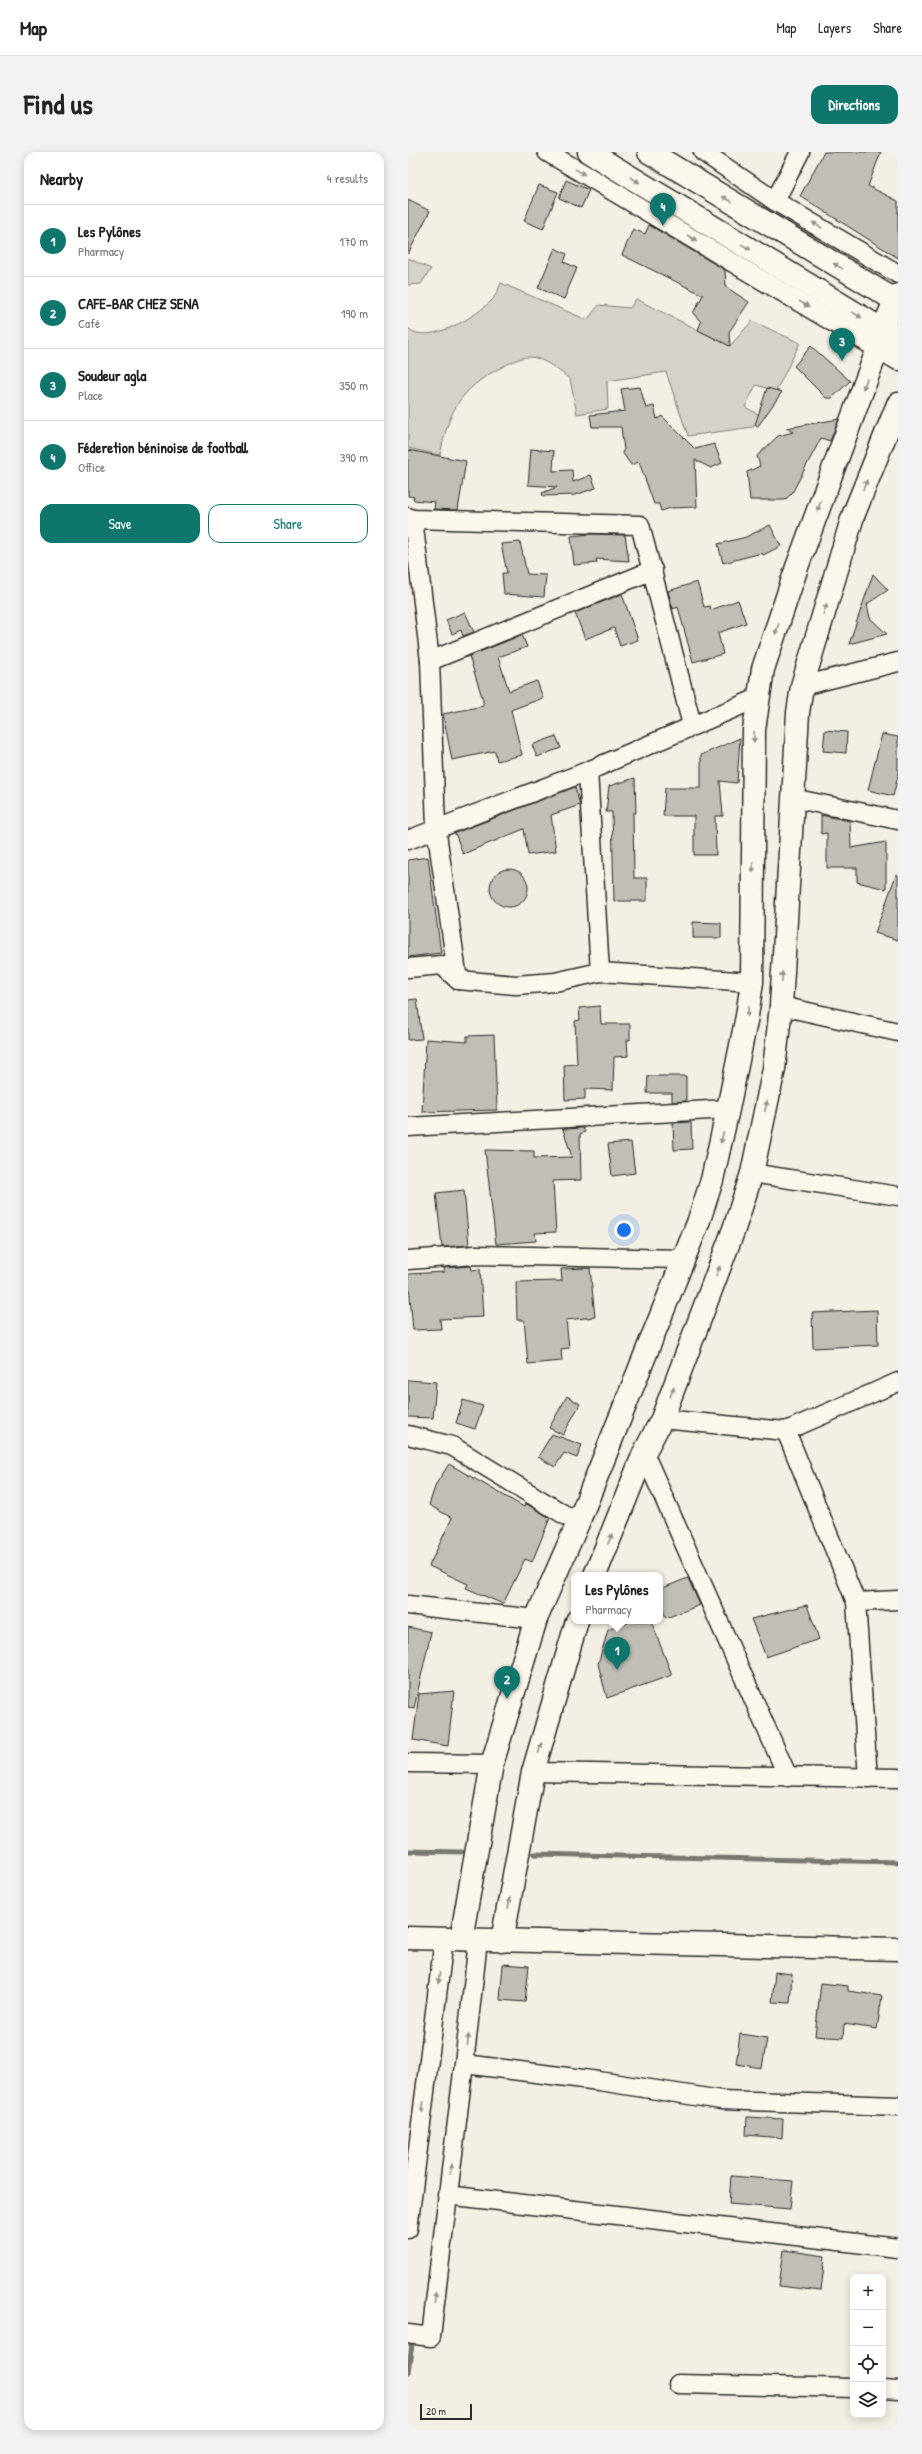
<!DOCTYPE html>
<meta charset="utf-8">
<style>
body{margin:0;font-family:"Patrick Hand",sans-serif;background:#f2f2f2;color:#222}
.controls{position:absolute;right:12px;bottom:12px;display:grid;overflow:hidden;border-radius:8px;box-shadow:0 2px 10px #0003}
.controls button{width:36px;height:36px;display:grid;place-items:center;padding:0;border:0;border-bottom:1px solid #e0e0e0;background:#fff;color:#222;font:20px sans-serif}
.scale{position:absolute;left:12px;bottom:10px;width:52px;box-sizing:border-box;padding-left:4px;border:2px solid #2b2b2b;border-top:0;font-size:11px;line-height:14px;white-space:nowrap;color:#2b2b2b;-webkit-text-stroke:3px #fbf7ec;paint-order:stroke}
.you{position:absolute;left:216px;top:1078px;width:14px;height:14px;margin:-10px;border:3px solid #fff;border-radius:50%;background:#1a73e8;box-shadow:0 0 0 6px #1a73e833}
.badge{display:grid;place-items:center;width:26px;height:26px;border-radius:50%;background:#0f766e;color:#fff;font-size:13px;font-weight:700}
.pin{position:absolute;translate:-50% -33px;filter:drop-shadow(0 1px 2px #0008)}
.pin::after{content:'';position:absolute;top:21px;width:14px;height:12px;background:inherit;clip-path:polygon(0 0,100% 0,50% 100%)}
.popup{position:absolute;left:163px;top:1420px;width:92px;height:52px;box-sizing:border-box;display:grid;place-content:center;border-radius:8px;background:#fff;filter:drop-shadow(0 1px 3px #0005);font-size:13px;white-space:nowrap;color:#767676}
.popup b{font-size:15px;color:#222}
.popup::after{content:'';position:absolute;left:50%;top:100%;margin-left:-8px;border:8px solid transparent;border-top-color:#fff}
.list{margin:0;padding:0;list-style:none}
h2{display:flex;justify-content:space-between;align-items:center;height:52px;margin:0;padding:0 16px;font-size:17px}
h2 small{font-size:13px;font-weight:400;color:#767676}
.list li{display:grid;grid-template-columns:26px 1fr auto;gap:12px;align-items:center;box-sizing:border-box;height:72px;padding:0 16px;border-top:1px solid #e0e0e0}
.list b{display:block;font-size:15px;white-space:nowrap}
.list p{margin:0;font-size:13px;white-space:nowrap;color:#767676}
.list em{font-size:13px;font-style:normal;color:#767676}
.actions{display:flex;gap:8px;padding:12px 16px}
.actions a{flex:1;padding:9px 0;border:1px solid #0f766e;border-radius:12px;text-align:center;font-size:14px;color:#0f766e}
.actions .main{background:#0f766e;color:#fff}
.icon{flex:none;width:22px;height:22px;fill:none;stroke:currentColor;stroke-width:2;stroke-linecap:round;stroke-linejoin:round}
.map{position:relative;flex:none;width:490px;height:2278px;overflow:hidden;border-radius:12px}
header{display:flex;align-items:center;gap:24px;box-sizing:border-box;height:56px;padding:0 20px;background:#fff;border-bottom:1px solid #e0e0e0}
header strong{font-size:19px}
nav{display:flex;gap:22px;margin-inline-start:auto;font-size:14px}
.intro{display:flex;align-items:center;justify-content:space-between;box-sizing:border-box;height:96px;padding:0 24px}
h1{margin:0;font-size:28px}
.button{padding:10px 18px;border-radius:12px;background:#0f766e;color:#fff;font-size:14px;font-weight:700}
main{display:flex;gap:24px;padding:0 24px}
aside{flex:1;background:#fff;border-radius:12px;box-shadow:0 2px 10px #0003}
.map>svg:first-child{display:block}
</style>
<header>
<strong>Map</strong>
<nav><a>Map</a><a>Layers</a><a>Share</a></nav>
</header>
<div class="intro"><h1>Find us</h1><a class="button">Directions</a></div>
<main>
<aside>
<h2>Nearby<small>4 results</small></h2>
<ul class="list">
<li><span class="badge">1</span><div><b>Les Pylônes</b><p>Pharmacy</p></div><em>170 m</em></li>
<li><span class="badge">2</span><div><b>CAFE-BAR CHEZ SENA</b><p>Café</p></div><em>190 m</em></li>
<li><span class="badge">3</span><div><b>Soudeur agla</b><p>Place</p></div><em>350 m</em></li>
<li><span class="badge">4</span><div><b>Féderetion béninoise de football</b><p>Office</p></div><em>390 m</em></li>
</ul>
<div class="actions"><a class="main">Save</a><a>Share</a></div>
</aside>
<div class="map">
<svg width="490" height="2278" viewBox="0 0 490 2278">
<rect width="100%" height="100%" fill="#f3efe4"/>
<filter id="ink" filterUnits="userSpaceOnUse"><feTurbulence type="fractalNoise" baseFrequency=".025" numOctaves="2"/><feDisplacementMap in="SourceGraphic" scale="8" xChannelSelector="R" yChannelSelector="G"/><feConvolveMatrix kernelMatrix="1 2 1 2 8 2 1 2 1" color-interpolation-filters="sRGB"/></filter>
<g filter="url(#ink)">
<g fill="#d5d2c9" stroke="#807e7a">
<path d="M0,106l23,11 -10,15 -13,1z"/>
<path d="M93,131l86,37 12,-15 31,3 6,-9 94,47 22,-25 48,22 -24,48 -20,-6 -11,22 16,9 -8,11 -65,9 -22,-64 -59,9 1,28 -31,5 -7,-35c-11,-8 -27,-22 -41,-22 -9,0 -21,7 -29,11 -41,22 -51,43 -60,87l-32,-7v-120c19,19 71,-13 85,-29 3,-4 6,-11 8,-16z"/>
</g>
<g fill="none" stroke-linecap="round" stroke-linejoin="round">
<g stroke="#787772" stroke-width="5">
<path d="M0,1699l54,1"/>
<path d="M126,1702l364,8"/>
<path d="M0,2220l5,-34"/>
</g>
</g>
<g fill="#c0beb6" stroke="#2b2b2b">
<path d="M416,0h57l-13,34 30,15v57l-98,-62z"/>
<path d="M158,28l23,10 -8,18 -22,-10z"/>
<path d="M131,33l19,7 -15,37 -19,-8z"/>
<path d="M0,48l22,11 -22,43z"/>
<path d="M241,73l76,45 1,17 23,15 -20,30 1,14 -32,-16 3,-8 -8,-9 10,-18 -81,-40 11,-26 12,5z"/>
<path d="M147,96l12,6 -3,8 13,6 -13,31 -26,-11z"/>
<path d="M403,194l39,35 -18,17h-6l-32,-32z"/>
<path d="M232,235l6,21 8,-2 3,13 5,-3 33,33 19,-5 8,19 -11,5 -16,-8 2,47 -26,1 -10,3 -2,-7h-5l-15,-42 -8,3 -9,-13 2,-2 -3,-23h-29l-2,-12 35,-4 -4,-22z"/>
<path d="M359,236l15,4 -24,34 -3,-1z"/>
<path d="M431,267l-9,22 -9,-3 -29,55 -7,7h-35l-3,-28 13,-6 -3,-10 21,-20 15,-4 -7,-4z"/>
<path d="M123,297l23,2 -1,20 19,-1 1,12 18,-7 5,13 -21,7 -32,1 -1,-3 15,-6 -29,-2z"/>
<path d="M0,298l58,11 -8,49 -24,-1 1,-7 -22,-2 1,-3 -6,-1z"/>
<path d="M362,373l11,21 -18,9 -1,-2 -39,10 -5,-19 28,-7z"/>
<path d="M183,382l34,1 4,26 -33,-2 1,4 -23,2 -3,-29z"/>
<path d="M112,390l7,32 19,1 -2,22 -40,-3 -2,-21h5l-6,-29z"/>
<path d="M465,422l15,16 -21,14 3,14 17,16 -38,10z"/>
<path d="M289,430l7,25 6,-1 1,4 27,-10 8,23 -28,10 5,21 -30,8 -15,-55 -5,2 -5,-18z"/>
<path d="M214,442l16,46 -18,6 -6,-18 -29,11 -10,-26z"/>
<path d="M57,460l9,20 -11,4 -2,-6 -9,4 -6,-14z"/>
<path d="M114,483l5,12 -29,10 11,34 28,-10 6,17 -32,12 11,45 -25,6 -2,-10 -43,9 -9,-46 40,-8v-6l-14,-44z"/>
<path d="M417,578l22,2 -1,21 -23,-2z"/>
<path d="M474,582l16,3v39l-5,20 -25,-6z"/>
<path d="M148,584l5,12 -24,9 -5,-12z"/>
<path d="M332,586l-3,45 -17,-2 3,35h-8l1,39h-22v-39h-31l2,-28h36v-33z"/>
<path d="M227,626l1,35h-3l1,65h13v23h-33l-2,-89h-6l3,-26z"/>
<path d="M167,635l5,18 -29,10 5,36 -28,4 -4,-26 -61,25 -8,-21z"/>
<path d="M413,663l29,6 1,27 35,-6v47l-29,-7v-14h-30v-35l-6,1z"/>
<path d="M20,705l13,96 -33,4v-97z"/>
<circle cx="101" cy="736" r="19"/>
<path d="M488,723h2v65l-23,-7z"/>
<path d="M285,770l28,1v15h-28z"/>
<path d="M9,847l5,40 -14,1v-40z"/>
<path d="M192,854l1,18h29v16h-3l1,16 -14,1 -1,33 -28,-1v10l-20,1 -1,-35 13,-1 -2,-43 5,-1 -1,-12z"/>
<path d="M86,883l3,75 -75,2 4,-73 41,3v-6z"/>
<path d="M240,924h38v25l-14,1v-9h-25z"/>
<path d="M283,970l1,27 -18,1 -1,-27z"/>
<path d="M175,976l2,4 -5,2 1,46 -28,1 3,51 -21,1 1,8 -40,3 -11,-94 49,1v7l38,-1 -9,-28z"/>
<path d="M223,990l4,31 -23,3 -4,-32z"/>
<path d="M56,1038l5,55 -27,2 -6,-54z"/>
<path d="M63,1114l1,4 8,-1 3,48 -43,2 1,10 -28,1 -5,-56 36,-2v-4z"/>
<path d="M182,1116l5,49 -29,3 3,28 -8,1 1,12 -34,3 -4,-44h-7l-1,-38 46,-1 -1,-12z"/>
<path d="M469,1158l1,35 -65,3 -1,-35z"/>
<path d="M0,1228l28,2 -3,36 -25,-1z"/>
<path d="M159,1244l13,8 -17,31 -14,-7z"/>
<path d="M55,1248l20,6 -8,23 -19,-6z"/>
<path d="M144,1282l30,11 -5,13 -13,-5 -9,14 -17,-10z"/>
<path d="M41,1312l75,43 1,-4 25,15 -18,44 -7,-3 -22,45 -37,-16 2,-4 -39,-18 23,-48 -23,-13 7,-21z"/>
<path d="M280,1426l12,27 -34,13 -6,-15v-14z"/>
<path d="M399,1453l12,34 -53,18 -15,-38z"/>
<path d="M223,1469h20l21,54 -65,23 -9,-34 10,-34z"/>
<path d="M0,1475l23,5 -17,76 -6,-1z"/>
<path d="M46,1539l-6,55 -35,-6 6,-46z"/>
<path d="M95,1812l26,2 -4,36 -25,-2z"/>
<path d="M367,1820l17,2 -2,29 -18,-1z"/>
<path d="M413,1831l27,3v5l34,5 -5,33 -33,-5 -1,14 -28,-2z"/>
<path d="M332,1882l27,4 -5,30 -26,-4z"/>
<path d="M339,1965l36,2 -1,19 -36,-3z"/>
<path d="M323,2024l62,5 -3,28 -61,-5z"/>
<path d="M376,2098l41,6 -4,35 -42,-5z"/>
</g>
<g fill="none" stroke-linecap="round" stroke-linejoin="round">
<defs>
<g id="street">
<path d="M139,0l351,209"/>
<path d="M295,0l72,49 123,73"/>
<path d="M367,49l25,-49"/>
<path d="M0,365l5,2 227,6 52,200"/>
<path d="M5,367l17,142 6,166 22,153"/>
<path d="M22,509l223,-91"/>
<path d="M394,534l96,-24"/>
<path d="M180,619l12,201"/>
<path d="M384,646l106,22"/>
<path d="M0,688l180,-69 170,-73"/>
<path d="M0,816l34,-3 16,15 58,5 39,-3 45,-10 152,10"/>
<path d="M373,854l117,26"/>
<path d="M0,975l320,-18"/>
<path d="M344,1021l146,23"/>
<path d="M0,1108l67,-5 209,4"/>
<path d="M254,1267l124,12 112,-49"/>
<path d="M378,1279l70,171 12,176"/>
<path d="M0,1283l44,11 126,77"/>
<path d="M236,1301l144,324"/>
<path d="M448,1450l42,-2"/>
<path d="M0,1453l128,14"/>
<path d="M0,1611l84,1"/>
<path d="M125,1620l365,6"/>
<path d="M57,1912l134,17 122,19 177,6"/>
<path d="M39,2043l451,53"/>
<path d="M0,2077l36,-290"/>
<path d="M0,2182l23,3c15,-132 33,-264 47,-397"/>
<path d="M270,2232l175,4"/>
<path d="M475,2237l15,1"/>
</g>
<g id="secondary">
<path d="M187,1423l49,-122 18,-34 72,-190 18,-56 22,-104 7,-63 17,-293 4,-27 51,-170 45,-112"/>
<path d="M0,1786l490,11"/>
<path d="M53,1787l31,-175 44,-145 42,-96 120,-300 14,-43 16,-71 19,-93 5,-34 2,-252 9,-61 34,-102 81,-219 4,-18 16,-35"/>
<path d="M94,1789l31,-169 44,-151"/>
</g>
<g id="highway">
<path d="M181,0l309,187"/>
<path d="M241,0l249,150"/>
</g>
</defs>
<use href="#street" stroke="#2b2b2b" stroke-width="21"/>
<use href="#secondary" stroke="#2b2b2b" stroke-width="25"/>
<use href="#highway" stroke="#2b2b2b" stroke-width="25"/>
<use href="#street" stroke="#fbf7ec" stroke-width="18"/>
<use href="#secondary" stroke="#fbf7ec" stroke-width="22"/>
<use href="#highway" stroke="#fbf7ec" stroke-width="22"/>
</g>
<defs><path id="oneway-solid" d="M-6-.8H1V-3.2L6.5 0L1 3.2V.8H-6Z"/></defs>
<g fill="#93918c">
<use href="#oneway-solid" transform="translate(172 20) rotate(31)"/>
<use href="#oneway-solid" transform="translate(227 28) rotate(31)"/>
<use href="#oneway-solid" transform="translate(319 47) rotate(-149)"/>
<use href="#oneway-solid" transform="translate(409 73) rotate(-149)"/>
<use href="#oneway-solid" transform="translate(284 86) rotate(31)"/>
<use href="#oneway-solid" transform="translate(338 95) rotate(31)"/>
<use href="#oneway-solid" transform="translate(430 114) rotate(-149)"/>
<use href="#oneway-solid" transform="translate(396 152) rotate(31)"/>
<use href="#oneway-solid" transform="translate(449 163) rotate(31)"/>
<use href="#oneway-solid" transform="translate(457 232) rotate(111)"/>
<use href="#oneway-solid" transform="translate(457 333) rotate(-68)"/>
<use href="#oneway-solid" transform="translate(411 354) rotate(110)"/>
<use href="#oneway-solid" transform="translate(417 457) rotate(-73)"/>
<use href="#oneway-solid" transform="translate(369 477) rotate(108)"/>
<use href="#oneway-solid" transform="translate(346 585) rotate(91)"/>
<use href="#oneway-solid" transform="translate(345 715) rotate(91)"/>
<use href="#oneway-solid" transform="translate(374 825) rotate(-87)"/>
<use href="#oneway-solid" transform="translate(340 859) rotate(98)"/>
<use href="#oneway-solid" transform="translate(358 954) rotate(-78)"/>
<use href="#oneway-solid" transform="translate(314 986) rotate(103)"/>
<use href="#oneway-solid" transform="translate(310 1119) rotate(-69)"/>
<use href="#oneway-solid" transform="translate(264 1240) rotate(-69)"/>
<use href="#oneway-solid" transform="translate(202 1387) rotate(-68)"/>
<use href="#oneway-solid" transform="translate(132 1596) rotate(-74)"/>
<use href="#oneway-solid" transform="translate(101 1751) rotate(-80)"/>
<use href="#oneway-solid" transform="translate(31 1826) rotate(97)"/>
<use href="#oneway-solid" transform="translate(60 1888) rotate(-84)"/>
<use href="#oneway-solid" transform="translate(15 1955) rotate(97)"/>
<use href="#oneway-solid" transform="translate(43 2017) rotate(-82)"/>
<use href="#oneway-solid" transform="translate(27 2146) rotate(-84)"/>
</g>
</g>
</svg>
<div class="controls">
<button>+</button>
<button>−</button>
<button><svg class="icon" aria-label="locate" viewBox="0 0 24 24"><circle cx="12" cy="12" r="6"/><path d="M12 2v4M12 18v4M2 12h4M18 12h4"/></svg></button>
<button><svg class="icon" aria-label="layers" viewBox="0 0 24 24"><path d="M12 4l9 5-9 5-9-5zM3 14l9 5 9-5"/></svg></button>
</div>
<div class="scale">20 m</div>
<div class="you"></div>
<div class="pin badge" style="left:209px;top:1518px">1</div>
<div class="popup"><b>Les Pylônes</b>Pharmacy</div>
<div class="pin badge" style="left:99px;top:1547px">2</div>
<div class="pin badge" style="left:434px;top:209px">3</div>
<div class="pin badge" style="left:255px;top:74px">4</div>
</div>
</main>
